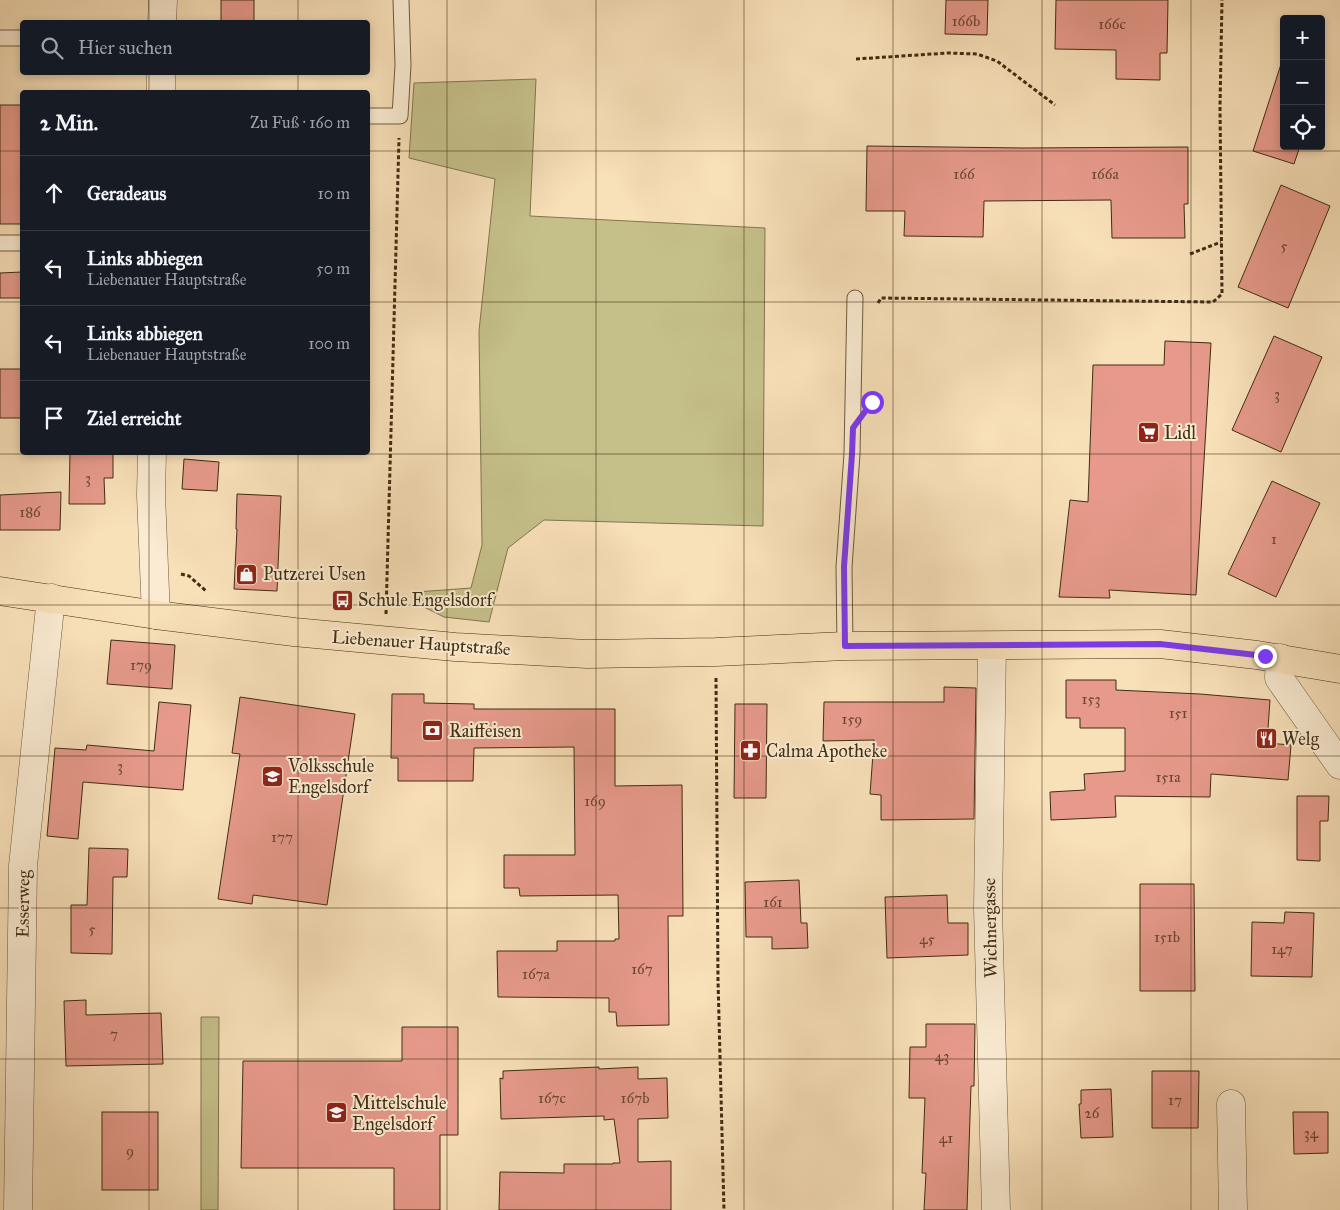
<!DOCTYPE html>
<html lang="de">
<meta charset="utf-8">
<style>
body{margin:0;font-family:"IM FELL Great Primer",serif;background:#242831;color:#f1f3f6}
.controls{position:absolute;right:15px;top:15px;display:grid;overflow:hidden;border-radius:5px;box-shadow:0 2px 8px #0003}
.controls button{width:45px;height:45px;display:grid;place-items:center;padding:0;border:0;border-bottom:1px solid #363941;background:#171b24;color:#f1f3f6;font:25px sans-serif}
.stop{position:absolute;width:15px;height:15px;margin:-11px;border:4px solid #7c3aed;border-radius:50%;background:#fff}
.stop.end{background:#7c3aed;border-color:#fff;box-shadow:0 1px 5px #0008}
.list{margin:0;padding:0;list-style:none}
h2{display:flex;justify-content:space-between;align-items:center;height:65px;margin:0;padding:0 20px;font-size:21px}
h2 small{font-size:16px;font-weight:400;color:#9ea1a6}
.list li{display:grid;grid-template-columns:32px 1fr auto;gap:15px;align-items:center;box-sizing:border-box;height:75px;padding:0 20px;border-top:1px solid #363941}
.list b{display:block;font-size:19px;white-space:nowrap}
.list p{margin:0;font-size:16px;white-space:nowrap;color:#9ea1a6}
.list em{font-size:16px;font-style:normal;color:#9ea1a6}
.icon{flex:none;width:28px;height:28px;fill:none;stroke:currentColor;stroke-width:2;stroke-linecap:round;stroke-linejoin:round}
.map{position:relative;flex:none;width:1340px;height:1210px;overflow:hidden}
.search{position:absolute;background:#171b24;box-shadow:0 2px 8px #0003;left:20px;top:20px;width:350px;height:55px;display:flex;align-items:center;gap:12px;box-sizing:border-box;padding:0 18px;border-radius:5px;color:#9ea1a6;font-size:19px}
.panel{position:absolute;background:#171b24;box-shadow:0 2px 8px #0003;left:20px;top:90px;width:350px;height:365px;border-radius:5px}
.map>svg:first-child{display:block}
</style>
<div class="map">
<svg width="1340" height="1210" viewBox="0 0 1340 1210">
<rect width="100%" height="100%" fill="#f8e0b9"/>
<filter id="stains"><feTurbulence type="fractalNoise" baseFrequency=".004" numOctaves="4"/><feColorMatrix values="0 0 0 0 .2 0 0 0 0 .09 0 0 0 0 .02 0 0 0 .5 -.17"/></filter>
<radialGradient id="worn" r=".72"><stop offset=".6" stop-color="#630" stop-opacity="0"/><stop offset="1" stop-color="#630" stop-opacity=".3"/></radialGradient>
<g fill="#c5c08a" stroke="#82764e">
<path d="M536,79l-6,137 235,12 -2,298 -219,-6 -36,28 -19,74 -45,-5 -26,-13 -2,-12 55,-4 11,-43 -3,-214 16,-152 -86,-21 5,-75z"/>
<path d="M201,1017h18l-1,193h-17z"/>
</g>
<g fill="#e79a8b" stroke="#402d12">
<rect x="221" y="0" width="33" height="22"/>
<path d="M946,0h42l-1,35 -42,-1z"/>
<path d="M1056,0h112l-1,53h-7v27l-44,-1v-29l-61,-1z"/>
<path d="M1284,55v91h16l-6,18 -41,-13z"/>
<rect x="0" y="105" width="22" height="119"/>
<path d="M867,146l156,2 165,-1v57h-4l1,34h-73l-1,-38 -127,1 -1,36 -79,-1 1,-25h-39z"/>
<path d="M1281,185l49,21 -42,102 -50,-21z"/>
<path d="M22,272v26h-22v-25z"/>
<path d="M1274,336l48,21 -41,95 -49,-22z"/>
<path d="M1165,341l46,2 -15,252 -87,-5 1,8 -51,-1 11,-97 18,2 5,-137h71z"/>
<rect x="0" y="369" width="22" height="49"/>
<path d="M70,452h43v26h-9l1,26h-36z"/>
<path d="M184,459l35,3 -2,29 -35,-2z"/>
<path d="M1272,481l48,22 -44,94 -48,-23z"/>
<path d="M61,492l-1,38h-60v-35z"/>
<path d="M237,494l44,2 -4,95 -43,-2 3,-60h-1z"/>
<path d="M111,640l64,5 -3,44 -65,-5z"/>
<path d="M1066,680h50v10l84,4 70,6 -3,43 24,2 -3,35 -77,-6 -1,23 -95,-1 1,21 -65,3 -1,-28 35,-2 -1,-16 41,-3v-43h-45v-10h-14z"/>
<path d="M944,687l32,1 -2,131 -93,1v-25l-11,-1 4,-54 -51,1 1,-39h120z"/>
<path d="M392,694h32v9l50,1v5h141v77l67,-1 1,131h-15l1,109 -52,1 -1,-14h-7v-14l-111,-1 -1,-46h60v-10h58v-2h4l-1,-44 -98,1 -1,-8h-15v-33h71l-1,-108 -100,1 -1,33h-75v-23h-7z"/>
<path d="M240,697l115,17 -28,191 -74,-10 -1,9 -34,-5 22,-145 -8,-1z"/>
<path d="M159,702l32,3 -8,85 -100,-8 -5,57 -31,-3 8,-88 31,2 1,-5 67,6z"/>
<path d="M735,704h32l-1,94h-32z"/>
<path d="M1297,796h32l-1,25h-8v40l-23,-1z"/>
<path d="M89,848l39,1 -1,28h-14l-1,77 -41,-1v-48h16z"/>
<path d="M799,880l2,43h6l1,25 -36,1v-12h-26l-1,-55z"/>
<path d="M1140,884h54l1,107h-55z"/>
<path d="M947,895l1,28h20v32l-81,3 -2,-61z"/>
<path d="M1285,912l29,1 -2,64 -61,-1 1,-54 32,1z"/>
<path d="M86,1000v15l75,-2 2,51 -97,2 -2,-65z"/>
<path d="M926,1024h49l-1,62h-3l-4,124h-43l2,-37h-4l3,-75h-16l1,-51h16z"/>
<path d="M402,1027h56v108h-18v75h-46v-42h-153l2,-107h159z"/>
<path d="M599,1067v2l39,-2v12l29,-1 1,40 -30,1v43l33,-1v49h-172l1,-38 64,1v-9h49v-1h7l-6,-44 -10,1v-4l-103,3 -1,-41 3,1v-8z"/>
<path d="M1152,1071h47l-1,57h-46z"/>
<path d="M1111,1089l2,48 -32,1 -2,-34h2v-14z"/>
<rect x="102" y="1112" width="56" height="78"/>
<path d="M1293,1112h35v41l-34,1z"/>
</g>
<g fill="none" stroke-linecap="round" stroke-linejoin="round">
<defs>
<g id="lane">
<path d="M0,38h22"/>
<path d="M368,116h32l3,-51 -2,-65"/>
<path d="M0,243h22"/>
<path d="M845,646l-1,-79 8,-113 3,-156"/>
</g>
<g id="street">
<path d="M162,22l1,-22"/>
<path d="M161,92v-20"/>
<path d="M152,452l-1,43 5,120"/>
<path d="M992,646l-4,262 8,302"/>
<path d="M1280,658l-1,20 61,87"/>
<path d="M1231,1104l2,106"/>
<path d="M18,1210l5,-344 28,-268"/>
</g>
<path id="primary" d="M0,591l156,24 138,17 161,15 132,7 129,-2 129,-6 315,-2 97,11 83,14"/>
</defs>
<use href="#lane" stroke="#6e5a3c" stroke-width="17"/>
<use href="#street" stroke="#6e5a3c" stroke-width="29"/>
<use href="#primary" stroke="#402d12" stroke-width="29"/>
<g stroke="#402d12" stroke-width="3" stroke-dasharray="4 2.5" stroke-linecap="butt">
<path d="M856,59l92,-6 29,1 20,7 58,44"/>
<path d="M1190,254l31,-12"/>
<path d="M878,303l3,-5 332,4 9,-8 -2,-188 2,-106"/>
<path d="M181,574l8,2 17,15"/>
<path d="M386,614l13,-476"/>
<path d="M716,678l2,302 6,230"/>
</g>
<use href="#lane" stroke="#faebd2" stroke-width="15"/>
<use href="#street" stroke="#faebd2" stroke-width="28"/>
<use href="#primary" stroke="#f8e0b9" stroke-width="28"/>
</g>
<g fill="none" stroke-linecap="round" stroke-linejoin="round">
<path stroke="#7c3aed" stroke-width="6" d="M872,402l-19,26 -1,26 -8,113 1,79 315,-2 105,12"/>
</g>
<path fill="none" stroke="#402d12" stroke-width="1" stroke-opacity="0.55" d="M149,0v22M298,0v22M447,0v1210M596,0v1210M744,0v1210M893,0v1210M1042,0v1210M1191,0v1210M149,72v20M298,72v20M0,151h22M368,151h972M0,302h22M368,302h972M149,452v758M298,452v758M0,454h1340M0,605h1340M0,756h1340M0,908h1340M0,1059h1340"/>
<defs>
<symbol id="supermarket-square" viewBox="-11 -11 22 22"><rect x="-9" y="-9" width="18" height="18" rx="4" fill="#8f2418" stroke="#faebd2"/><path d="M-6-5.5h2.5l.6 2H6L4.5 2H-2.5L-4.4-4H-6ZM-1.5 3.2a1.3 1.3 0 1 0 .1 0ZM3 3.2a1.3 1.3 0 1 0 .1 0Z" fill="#fff"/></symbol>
<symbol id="shop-square" viewBox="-11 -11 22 22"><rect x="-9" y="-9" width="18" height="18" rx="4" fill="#8f2418" stroke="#faebd2"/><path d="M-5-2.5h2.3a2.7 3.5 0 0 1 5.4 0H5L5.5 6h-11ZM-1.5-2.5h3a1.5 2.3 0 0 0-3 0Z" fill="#fff"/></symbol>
<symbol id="bus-square" viewBox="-11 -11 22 22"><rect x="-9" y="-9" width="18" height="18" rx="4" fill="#8f2418" stroke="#faebd2"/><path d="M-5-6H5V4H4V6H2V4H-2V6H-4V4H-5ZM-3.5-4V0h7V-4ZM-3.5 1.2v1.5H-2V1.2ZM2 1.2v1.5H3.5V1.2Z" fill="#fff"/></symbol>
<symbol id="bank-square" viewBox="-11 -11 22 22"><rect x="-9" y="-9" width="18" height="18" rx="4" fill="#8f2418" stroke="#faebd2"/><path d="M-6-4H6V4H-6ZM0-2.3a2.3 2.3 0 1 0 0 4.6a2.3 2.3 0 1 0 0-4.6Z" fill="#fff"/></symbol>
<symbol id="restaurant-square" viewBox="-11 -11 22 22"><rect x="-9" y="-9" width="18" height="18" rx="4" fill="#8f2418" stroke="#faebd2"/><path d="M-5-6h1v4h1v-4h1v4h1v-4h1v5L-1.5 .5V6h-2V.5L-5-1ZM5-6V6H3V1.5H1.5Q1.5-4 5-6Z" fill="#fff"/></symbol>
<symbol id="pharmacy-square" viewBox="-11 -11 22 22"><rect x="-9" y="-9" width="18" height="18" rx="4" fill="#8f2418" stroke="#faebd2"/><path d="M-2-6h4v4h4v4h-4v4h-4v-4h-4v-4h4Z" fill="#fff"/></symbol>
<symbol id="school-square" viewBox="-11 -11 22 22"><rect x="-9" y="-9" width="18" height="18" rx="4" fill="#8f2418" stroke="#faebd2"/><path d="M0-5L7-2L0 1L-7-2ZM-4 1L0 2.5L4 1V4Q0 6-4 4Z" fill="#fff"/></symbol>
</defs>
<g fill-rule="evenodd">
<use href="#supermarket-square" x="1136" y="420" width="25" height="25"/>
<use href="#shop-square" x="234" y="562" width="25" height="25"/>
<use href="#bus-square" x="330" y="588" width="25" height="25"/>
<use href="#bank-square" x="420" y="718" width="25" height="25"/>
<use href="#restaurant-square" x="1254" y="726" width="25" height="25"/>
<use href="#pharmacy-square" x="738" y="738" width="25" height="25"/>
<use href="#school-square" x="260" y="764" width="25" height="25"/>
<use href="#school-square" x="324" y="1100" width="25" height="25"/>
</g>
<g text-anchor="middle" stroke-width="4" stroke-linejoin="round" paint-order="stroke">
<g font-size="15" fill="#6a4830">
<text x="966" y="26">166b</text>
<text x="1112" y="29">166c</text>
<text x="964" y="179">166</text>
<text x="1105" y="179">166a</text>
<text x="1284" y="251">5</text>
<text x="1277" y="399">3</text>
<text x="88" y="483">3</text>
<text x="30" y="517">186</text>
<text x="1274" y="544">1</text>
<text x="141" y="670">179</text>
<text x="1091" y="704">153</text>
<text x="1178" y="718">151</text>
<text x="852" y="724">159</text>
<text x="120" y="771">3</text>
<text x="1168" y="782">151a</text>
<text x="595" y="806">169</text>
<text x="282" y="842">177</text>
<text x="773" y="907">161</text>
<text x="92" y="934">5</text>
<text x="1167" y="942">151b</text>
<text x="927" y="944">45</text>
<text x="1282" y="954">147</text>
<text x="642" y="974">167</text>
<text x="536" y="979">167a</text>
<text x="114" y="1039">7</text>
<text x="942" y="1061">43</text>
<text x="552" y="1103">167c</text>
<text x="635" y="1103">167b</text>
<text x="1175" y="1105">17</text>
<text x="1092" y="1118">26</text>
<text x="1311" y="1138">34</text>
<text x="946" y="1143">41</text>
<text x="130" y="1156">9</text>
</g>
<g font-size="18" fill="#402d12" stroke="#faebd2" text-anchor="start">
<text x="1164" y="439">Lidl</text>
<text x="263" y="580">Putzerei Usen</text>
<text x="358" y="606">Schule Engelsdorf</text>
<text x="449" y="737">Raiffeisen</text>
<text x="1282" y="745">Welg</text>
<text x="766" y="757">Calma Apotheke</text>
<text x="288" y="772">Volksschule<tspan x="288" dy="21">Engelsdorf</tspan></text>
<text x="352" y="1109">Mittelschule<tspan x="352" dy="21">Engelsdorf</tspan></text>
</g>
<g font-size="18" fill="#402d12" stroke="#faebd2">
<text transform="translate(421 643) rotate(4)" y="6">Liebenauer Hauptstraße</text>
<text transform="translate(23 904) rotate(-89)" y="6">Esserweg</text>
<text transform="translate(990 928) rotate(-91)" y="6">Wichnergasse</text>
</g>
</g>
<rect width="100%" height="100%" filter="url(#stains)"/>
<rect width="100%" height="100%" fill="url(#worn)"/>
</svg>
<div class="controls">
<button>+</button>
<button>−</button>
<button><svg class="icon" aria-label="locate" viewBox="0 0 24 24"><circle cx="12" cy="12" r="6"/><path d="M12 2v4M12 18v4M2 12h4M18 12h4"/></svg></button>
</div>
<div class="stop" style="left:872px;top:402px"></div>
<div class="stop end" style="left:1265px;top:656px"></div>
<div class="search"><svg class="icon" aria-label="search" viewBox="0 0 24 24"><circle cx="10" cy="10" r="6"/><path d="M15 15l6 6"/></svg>Hier suchen</div>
<section class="panel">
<h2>2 Min.<small>Zu Fuß · 160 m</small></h2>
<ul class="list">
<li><svg class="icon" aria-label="ahead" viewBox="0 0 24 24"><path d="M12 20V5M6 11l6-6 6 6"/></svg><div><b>Geradeaus</b></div><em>10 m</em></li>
<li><svg class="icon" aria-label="left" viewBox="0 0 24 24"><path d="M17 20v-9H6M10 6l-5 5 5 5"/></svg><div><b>Links abbiegen</b><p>Liebenauer Hauptstraße</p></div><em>50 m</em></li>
<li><svg class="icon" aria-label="left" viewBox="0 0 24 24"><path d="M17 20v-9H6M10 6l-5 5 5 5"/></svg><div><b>Links abbiegen</b><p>Liebenauer Hauptstraße</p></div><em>100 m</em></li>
<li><svg class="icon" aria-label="arrive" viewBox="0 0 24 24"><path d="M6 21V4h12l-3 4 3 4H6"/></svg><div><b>Ziel erreicht</b></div></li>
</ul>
</section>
</div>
